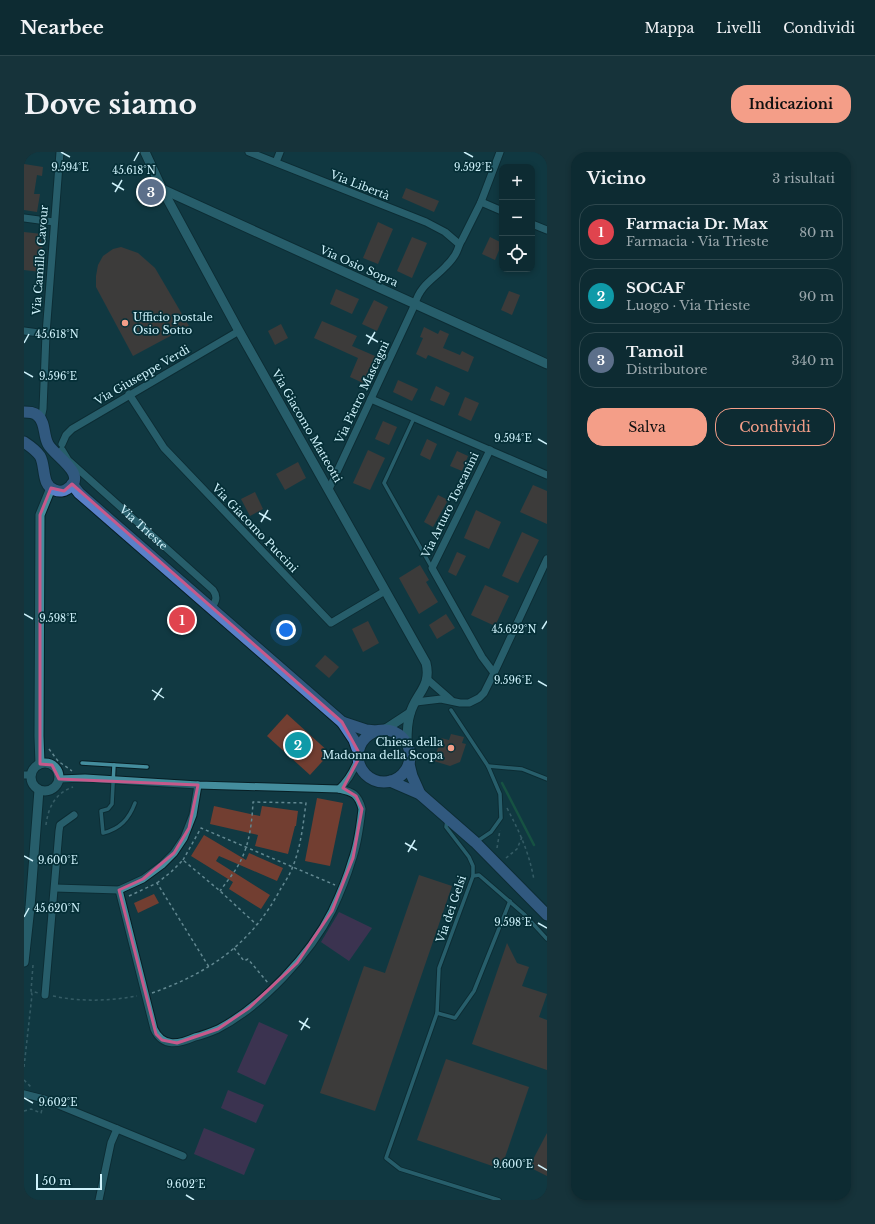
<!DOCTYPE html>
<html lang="it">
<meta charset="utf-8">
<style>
body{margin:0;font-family:"Libre Baskerville",serif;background:#16333a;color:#f1f3f6}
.controls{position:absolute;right:12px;top:12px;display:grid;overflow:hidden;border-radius:8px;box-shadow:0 2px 6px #0003}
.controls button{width:36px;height:36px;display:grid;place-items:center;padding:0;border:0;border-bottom:1px solid #2d474d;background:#0d2b32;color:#f1f3f6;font:20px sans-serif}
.scale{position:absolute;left:12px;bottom:10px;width:66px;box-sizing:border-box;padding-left:4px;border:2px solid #cef1fa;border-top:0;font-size:11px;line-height:14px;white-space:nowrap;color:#cef1fa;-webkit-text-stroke:3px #052f37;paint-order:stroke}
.you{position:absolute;left:262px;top:478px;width:14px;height:14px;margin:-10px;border:3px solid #fff;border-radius:50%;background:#1a73e8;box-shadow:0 0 0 6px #1a73e833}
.badge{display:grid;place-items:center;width:26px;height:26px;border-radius:50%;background:#f49e88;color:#fff;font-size:13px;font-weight:700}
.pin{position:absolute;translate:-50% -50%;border:2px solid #fff;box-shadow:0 1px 4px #0006}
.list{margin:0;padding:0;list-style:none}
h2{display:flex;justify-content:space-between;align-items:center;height:52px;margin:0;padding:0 16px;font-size:17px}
h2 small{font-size:13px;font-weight:400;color:#9aa7ac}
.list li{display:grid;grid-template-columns:26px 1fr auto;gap:12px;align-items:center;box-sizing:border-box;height:56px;margin:0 8px 8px;padding:0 8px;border:1px solid #2d474d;border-radius:16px}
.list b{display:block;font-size:15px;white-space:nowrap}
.list p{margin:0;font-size:13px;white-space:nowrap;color:#9aa7ac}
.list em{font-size:13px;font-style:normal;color:#9aa7ac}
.actions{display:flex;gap:8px;padding:12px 16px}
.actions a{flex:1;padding:9px 0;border:1px solid #f49e88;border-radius:16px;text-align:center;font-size:14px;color:#f49e88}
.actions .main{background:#f49e88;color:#111}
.icon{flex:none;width:22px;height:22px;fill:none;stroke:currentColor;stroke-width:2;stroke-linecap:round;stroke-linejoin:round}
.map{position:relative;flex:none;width:523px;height:1048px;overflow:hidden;border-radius:16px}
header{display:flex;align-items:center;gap:24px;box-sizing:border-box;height:56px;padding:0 20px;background:#0d2b32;border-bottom:1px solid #2d474d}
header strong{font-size:19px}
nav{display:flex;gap:22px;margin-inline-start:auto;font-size:14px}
.intro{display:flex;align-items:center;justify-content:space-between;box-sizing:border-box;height:96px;padding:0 24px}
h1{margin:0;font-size:28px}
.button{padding:10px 18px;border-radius:16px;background:#f49e88;color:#111;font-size:14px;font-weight:700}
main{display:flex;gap:24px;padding:0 24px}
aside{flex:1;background:#0d2b32;border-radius:16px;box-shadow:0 2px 6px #0003}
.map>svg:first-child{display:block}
</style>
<header>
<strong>Nearbee</strong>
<nav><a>Mappa</a><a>Livelli</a><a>Condividi</a></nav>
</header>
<div class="intro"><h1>Dove siamo</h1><a class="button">Indicazioni</a></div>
<main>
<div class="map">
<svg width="523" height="1048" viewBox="0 0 523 1048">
<rect width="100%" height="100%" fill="#113942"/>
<g fill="#6f2e63">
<path d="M315,760l33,16 -23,33 -28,-19z"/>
<path d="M235,870l29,13 -23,50 -28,-13z"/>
<path d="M204,938l36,15 -8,18 -35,-15z"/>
<path d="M180,976l51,21 -11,26 -50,-21z"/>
</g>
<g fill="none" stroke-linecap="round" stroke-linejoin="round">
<path stroke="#1e7144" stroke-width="2.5" d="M478,631l32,62"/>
</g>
<g fill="#723e31">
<path d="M0,12l19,3 -1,9 -5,-1 -3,19h6l-3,18 -13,-2z"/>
<path d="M382,36l33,13 -5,11 -32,-14z"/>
<path d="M354,70l15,7 -15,35 -15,-6z"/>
<path d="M0,80l18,2 -1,9 2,1 -2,12h2l-2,16 -17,-2z"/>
<path d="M388,85l15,6 -15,35 -15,-7z"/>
<path d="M466,85l12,6 -7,17 -13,-6z"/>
<path d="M97,95l17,6 17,15 34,58 -56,30 -37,-69v-11l2,-11 5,-9 10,-7z"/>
<path d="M312,137l23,10 -7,15 -22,-10z"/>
<path d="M485,139l11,4 -8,20 -11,-5z"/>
<path d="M350,148l14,7 -11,24 -15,-7z"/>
<path d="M298,169l35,15 -5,10 23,10 -12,27 -13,-6 8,-19 -44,-20z"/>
<path d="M257,172l7,14 -13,7 -7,-14z"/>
<path d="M400,175l14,7 2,-4 9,4 -6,14 17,7 2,-4 12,6 -6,15 -40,-17 -2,4 -10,-5 7,-16 -3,-1z"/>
<path d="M374,228l20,9 -6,12 -19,-9z"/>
<path d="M412,234l14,7 -6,13 -14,-6z"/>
<path d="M441,245l14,6 -8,18 -13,-6z"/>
<path d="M359,269l14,6 -8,18 -14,-6z"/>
<path d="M403,287l10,5 -7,16 -10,-5z"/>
<path d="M344,298l17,8 -15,32 -17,-7z"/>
<path d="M433,299l11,5 -6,15 -12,-5z"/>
<path d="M274,310l8,16 -21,12 -9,-16z"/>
<path d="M509,333l14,6v33l-27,-12z"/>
<path d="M231,340l8,17 -13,7 -9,-17z"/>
<path d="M414,343l10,5 -15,27 -9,-5z"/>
<path d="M452,358l25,12 -12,27 -25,-11z"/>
<path d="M498,380l17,8 -21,43 -16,-7z"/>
<path d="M433,400l9,4 -10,20 -8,-4z"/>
<path d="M396,413l9,15 -3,2 12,20 -19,12 -20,-36z"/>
<path d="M461,433l24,11 -14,30 -24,-11z"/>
<path d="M422,462l9,14 -18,11 -8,-14z"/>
<path d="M344,469l11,22 -16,9 -11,-23z"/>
<path d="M301,503l14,12 -10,11 -14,-12z"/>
<path d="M263,562l43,39 -20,22 -43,-39z"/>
<path d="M427,582l13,3 -2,6 4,1 -6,18 -10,4 -16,-5 7,-23 8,2z"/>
<path d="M293,646l26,5 -13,63 -25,-5z"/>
<path d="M190,654l46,10 2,-10 36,5 -2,15h-1l-7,28 -33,-8 3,-11 -48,-11z"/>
<path d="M180,683l42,25 3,-7 34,15 -6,13 -58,-25 -3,5 54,34 -9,14 -32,-20 4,-7 -42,-26z"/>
<path d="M395,723l33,11 -77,225 -55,-18 44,-127 21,7z"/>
<path d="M130,742l5,9 -21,10 -4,-10z"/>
<path d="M483,791l10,20 12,4 -7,19 25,8 -8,23 8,3v50l-75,-26z"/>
<path d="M422,907l83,28 -28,82 -84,-29z"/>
<path d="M523,981v43l-18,-9z"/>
</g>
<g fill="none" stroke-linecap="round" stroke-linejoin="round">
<defs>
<g id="service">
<path d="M390,266l-30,65 48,85"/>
<path d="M427,558l37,56 12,28 1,24 -10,14 -15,10"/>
<path d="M58,611l65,4"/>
<path d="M90,613l-2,39 -4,5 -7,2 2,22c17,-4 26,-14 32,-30"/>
<path d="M464,614l34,3 25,10"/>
<path d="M423,668l-1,7 23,30 4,9v10l-34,92 -2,45 -51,145 14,11 99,31"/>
<path d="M449,724l6,-1 45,39 23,25"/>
<path d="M413,861l18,5 19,-27 36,-90"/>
</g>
<g id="minor">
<path d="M225,0l177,70 19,10 14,12"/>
<path d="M252,10l4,-10"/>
<path d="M457,50l21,9"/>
<path d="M0,66l30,4"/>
<path d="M508,72l15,6"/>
<path d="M0,179l22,3"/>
<path d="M105,242l35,54 167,175 54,-32"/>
<path d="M347,247l176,76"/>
<path d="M17,266l2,-9 3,-75 14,-182"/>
<path d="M38,292l4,-9 6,-6 167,-98"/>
<path id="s1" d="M38,298l6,10 145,130c5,7 3,12 -2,18"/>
<path d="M466,298l-58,118 50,89 12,16"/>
<path d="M305,337l86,-185c5,-19 19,-25 31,-38 4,-4 9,-10 11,-15 2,-4 2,-7 5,-11l19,-38 19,-50"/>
<path d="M403,527l24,21"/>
<path d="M392,550l25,-3 19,4h9l10,-5 5,-5 10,-20 53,-114"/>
<path d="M0,623h7"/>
<path d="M35,627l26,-1 113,7 141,4c14,3 19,5 23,20 -2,17 -4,35 -10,51 -5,17 -12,34 -20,51 -22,44 -70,95 -114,118 -7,3 -15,6 -23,8 -16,7 -32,11 -41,-8l-35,-139"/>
<path d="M315,637c9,-8 14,-17 19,-29"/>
<path d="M31,736l64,2 24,-11 19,-14 12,-12 10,-15 9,-23 5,-30"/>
<path d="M21,843l14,-164 1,-6 14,-10"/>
<path d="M0,942l20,5 139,57"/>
<path d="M75,1048l12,-57 6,-14"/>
</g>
<g id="tertiary">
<path d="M121,0l17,37 77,142 187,332c6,24 -11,31 -16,51 -3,9 -3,19 -3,29"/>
<path d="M138,37l385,175"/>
<path d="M360,578l26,-17"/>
<circle cx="21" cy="625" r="14"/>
<path d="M16,612l-1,-28 1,-221 11,-27"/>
<path d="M0,810l6,-55 9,-117"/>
</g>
<g id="primary">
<path d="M0,260c5,0 10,0 14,4 8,7 5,19 10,28 6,12 42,31 19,45 -3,2 -8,3 -12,1 -14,-4 -9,-24 -15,-34 -4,-6 -10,-10 -16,-14"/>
<path d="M48,332l7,9 263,229 12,18 4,11"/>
<path d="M318,570l24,8 10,1"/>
<circle cx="360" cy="604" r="26"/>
<path d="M385,612l3,12 8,18"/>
<path d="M366,629l30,13 55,48 72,73"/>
</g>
</defs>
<use href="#service" stroke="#071e24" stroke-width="5.5"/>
<use href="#minor" stroke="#071e24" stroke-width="9"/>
<use href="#tertiary" stroke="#071e24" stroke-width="11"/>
<use href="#primary" stroke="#071e24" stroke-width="13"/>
<g stroke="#628891" stroke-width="1.5" stroke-dasharray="3 3" stroke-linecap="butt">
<path d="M25,597l9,12 14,10"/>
<path d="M483,656c13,25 22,44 27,72"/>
<path d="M22,673c2,-17 9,-32 27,-38"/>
<path d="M473,696l3,-18"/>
<path d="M482,706l11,-9 5,-12"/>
<path d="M159,708l18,-32 134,57"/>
<path d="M133,731l14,-11 12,-12 37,31 37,34"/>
<path d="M105,744l28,-13 52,84"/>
<path d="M210,796l10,13 4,-2 20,24"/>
<path d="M9,813l-2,26 7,2"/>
<path d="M128,841c57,-20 99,-49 128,-103 4,-7 10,-15 13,-24 8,-20 10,-41 13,-63l-53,-1c-1,19 -3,40 -12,58 -5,11 -14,21 -21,31"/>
<path d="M29,844c28,6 56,5 84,0"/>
<path d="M0,915l8,-72 -1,-4"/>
<path d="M0,928l7,7"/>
<path d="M0,959l7,-2 10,4 2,-7"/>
</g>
<use href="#service" stroke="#448d9d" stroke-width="3.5"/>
<use href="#minor" stroke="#448d9d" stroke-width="7"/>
<use href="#tertiary" stroke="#448d9d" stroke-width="9"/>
<use href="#primary" stroke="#5a80c9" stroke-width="11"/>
</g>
<path d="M0 0H523V1048H0ZM48,332l270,238 16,29v9l-15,28 13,8 6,13 -9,49 -21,53 -35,52 -48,45 -31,21 -41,14 -15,-3 -6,-6 -37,-144 24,-11 31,-26 15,-25 9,-43 -139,-6 -7,-14 -12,-1v-249l11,-27 13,3z" fill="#113942" fill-opacity=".55" fill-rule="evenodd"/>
<path fill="none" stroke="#c6598b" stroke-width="3" stroke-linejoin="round" d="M48,332l270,238 16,29v9l-15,28 13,8 6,13 -9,49 -21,53 -35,52 -48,45 -31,21 -41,14 -15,-3 -6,-6 -37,-144 24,-11 31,-26 15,-25 9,-43 -139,-6 -7,-14 -12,-1v-249l11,-27 13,3z"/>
<path fill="none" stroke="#cef1fa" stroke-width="1.5" d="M37,0l9,5M440,0l9,5M110,9l5,-9M88,31l12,7M91,40l7,-12M342,183l12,7M0,191l5,-9M344,192l7,-12M0,220l9,5M514,287l9,5M235,361l12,7M237,370l7,-12M0,462l9,5M518,477l5,-8M514,529l9,5M128,538l12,8M130,548l8,-12M381,691l12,7M384,700l7,-12M0,704l9,5M0,765l5,-9M514,771l9,5M275,869l11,7M277,878l7,-12M0,946l9,5M514,1013l9,5M162,1043l8,5"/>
<g fill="#f49e88" stroke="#052f37" stroke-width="1.5">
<circle cx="101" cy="171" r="4"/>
<circle cx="427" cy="596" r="4"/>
</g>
<g text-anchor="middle" stroke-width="3.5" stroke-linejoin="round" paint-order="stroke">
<g font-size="11" fill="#cef1fa" stroke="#052f37">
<text transform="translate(336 33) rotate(21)" y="4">Via Libertà</text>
<text transform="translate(16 108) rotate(-86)" y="4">Via Camillo Cavour</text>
<text transform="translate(335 114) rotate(24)" y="4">Via Osio Sopra</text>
<text transform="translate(118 223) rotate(-30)" y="4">Via Giuseppe Verdi</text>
<text transform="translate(338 240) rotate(-65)" y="4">Via Pietro Mascagni</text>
<text transform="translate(283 274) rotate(60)" y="4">Via Giacomo Matteotti</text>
<text transform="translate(426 353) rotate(-64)" y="4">Via Arturo Toscanini</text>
<text dy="4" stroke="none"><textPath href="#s1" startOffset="113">Via Trieste</textPath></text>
<text transform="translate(231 376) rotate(46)" y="4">Via Giacomo Puccini</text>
<text transform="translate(427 757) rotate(-71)" y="4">Via dei Gelsi</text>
</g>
<g font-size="11" fill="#cef1fa" stroke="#052f37" text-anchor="start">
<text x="109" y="169">Ufficio postale<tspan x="109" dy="13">Osio Sotto</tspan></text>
<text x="419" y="594" text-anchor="end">Chiesa della<tspan x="419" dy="13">Madonna della Scopa</tspan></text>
</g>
</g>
<g font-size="10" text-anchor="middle" fill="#cef1fa" stroke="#052f37" stroke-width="3.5" stroke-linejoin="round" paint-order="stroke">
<text x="46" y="19">9.594°E</text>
<text x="449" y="19">9.592°E</text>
<text x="110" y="22">45.618°N</text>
<text x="33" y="186">45.618°N</text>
<text x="34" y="228">9.596°E</text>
<text x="489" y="290">9.594°E</text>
<text x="34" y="470">9.598°E</text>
<text x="490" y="481">45.622°N</text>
<text x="489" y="532">9.596°E</text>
<text x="34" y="712">9.600°E</text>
<text x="33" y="760">45.620°N</text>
<text x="489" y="774">9.598°E</text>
<text x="34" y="954">9.602°E</text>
<text x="489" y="1016">9.600°E</text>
<text x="162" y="1036">9.602°E</text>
</g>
</svg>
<div class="controls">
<button>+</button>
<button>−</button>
<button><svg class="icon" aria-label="locate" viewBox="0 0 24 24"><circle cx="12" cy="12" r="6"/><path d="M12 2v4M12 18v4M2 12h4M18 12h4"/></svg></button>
</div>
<div class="scale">50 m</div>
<div class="you"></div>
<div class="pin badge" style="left:158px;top:468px;background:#e0444e">1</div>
<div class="pin badge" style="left:274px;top:593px;background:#0f9aa8">2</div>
<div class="pin badge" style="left:127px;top:40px;background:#5c6f8a">3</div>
</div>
<aside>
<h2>Vicino<small>3 risultati</small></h2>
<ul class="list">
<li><span class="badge" style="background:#e0444e">1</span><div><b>Farmacia Dr. Max</b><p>Farmacia · Via Trieste</p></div><em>80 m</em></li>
<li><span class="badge" style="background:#0f9aa8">2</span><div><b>SOCAF</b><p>Luogo · Via Trieste</p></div><em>90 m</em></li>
<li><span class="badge" style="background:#5c6f8a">3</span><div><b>Tamoil</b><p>Distributore</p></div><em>340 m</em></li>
</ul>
<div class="actions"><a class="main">Salva</a><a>Condividi</a></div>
</aside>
</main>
